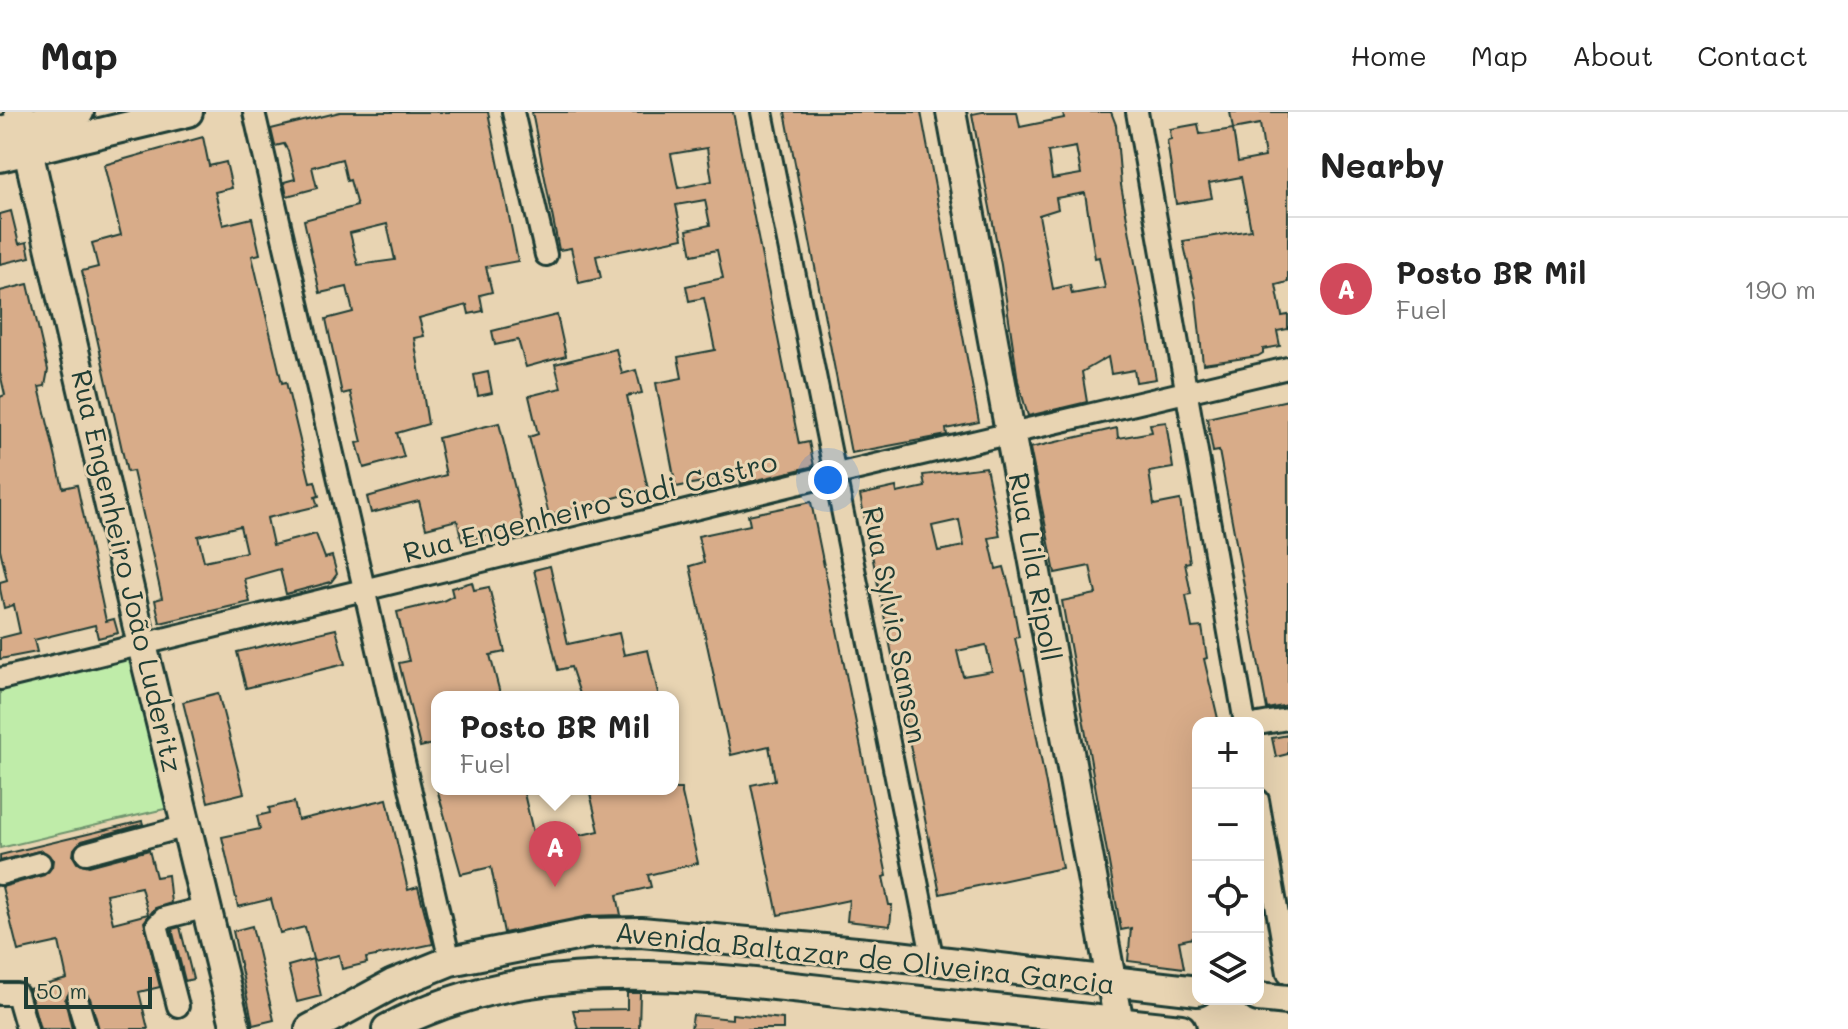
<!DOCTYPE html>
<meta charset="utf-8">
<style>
body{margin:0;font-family:Mali,sans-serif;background:#f2f2f2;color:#222}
.controls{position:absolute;right:24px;bottom:24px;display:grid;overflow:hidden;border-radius:16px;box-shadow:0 8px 32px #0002}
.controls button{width:72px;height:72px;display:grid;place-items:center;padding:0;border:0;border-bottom:2px solid #e0e0e0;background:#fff;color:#222;font:40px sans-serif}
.scale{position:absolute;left:24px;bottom:20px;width:128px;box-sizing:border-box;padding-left:8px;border:4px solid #1f3d34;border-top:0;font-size:22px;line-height:28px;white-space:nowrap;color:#1f3d34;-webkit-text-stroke:6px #e8d4b2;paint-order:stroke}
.you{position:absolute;left:828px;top:368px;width:28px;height:28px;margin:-20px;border:6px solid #fff;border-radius:50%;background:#1a73e8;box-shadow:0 0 0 12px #1a73e833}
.badge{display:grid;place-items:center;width:52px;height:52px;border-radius:50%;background:#d1495b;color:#fff;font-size:26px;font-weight:700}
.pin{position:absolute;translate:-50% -66px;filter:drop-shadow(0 2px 4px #0008)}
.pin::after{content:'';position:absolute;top:42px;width:28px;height:24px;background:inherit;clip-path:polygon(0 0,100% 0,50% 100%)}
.popup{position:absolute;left:431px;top:579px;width:248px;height:104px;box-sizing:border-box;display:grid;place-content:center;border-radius:16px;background:#fff;filter:drop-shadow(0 2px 6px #0005);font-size:26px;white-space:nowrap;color:#767676}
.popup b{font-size:30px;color:#222}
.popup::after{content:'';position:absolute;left:50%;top:100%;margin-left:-16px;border:16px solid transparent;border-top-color:#fff}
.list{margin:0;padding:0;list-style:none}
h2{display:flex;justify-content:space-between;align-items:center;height:104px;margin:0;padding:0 32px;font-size:34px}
h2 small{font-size:26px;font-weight:400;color:#767676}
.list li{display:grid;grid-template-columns:52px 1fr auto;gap:24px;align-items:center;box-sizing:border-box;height:144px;padding:0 32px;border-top:2px solid #e0e0e0}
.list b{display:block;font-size:30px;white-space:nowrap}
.list p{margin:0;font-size:26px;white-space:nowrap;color:#767676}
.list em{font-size:26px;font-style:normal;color:#767676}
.icon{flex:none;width:44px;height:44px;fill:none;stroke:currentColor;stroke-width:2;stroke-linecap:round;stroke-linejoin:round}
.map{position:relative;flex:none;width:1288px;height:917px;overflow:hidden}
header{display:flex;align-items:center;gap:48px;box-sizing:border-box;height:112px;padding:0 40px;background:#fff;border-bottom:2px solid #e0e0e0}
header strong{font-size:38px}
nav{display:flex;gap:44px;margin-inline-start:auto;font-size:28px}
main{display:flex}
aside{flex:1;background:#fff}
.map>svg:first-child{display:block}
</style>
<header>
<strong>Map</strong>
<nav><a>Home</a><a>Map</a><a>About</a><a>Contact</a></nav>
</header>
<main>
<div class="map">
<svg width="1288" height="917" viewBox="0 0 1288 917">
<rect width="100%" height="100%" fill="#e8d4b2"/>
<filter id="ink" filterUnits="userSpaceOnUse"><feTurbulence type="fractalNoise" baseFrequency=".0125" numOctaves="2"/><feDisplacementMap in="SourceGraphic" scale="16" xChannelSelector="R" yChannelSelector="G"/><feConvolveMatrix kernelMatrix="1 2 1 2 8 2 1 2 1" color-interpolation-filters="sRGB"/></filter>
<g filter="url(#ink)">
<path fill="#bfeca9" stroke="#6f946e" stroke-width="2" d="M135,540l38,155 -173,41v-163z"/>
<g fill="#d8ac89" stroke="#1f3d34" stroke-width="2" fill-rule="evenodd">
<path d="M340,0h148l30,149 -32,6 6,25 -12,3 3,16 -14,3 -2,-9 -48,13 5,18 -10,2 14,86 -31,9 7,24 -40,11 -7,-25 5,-1 -12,-50 -8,2 -16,-75 27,-7 -6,-25 -27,6 -16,-73 53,-14 -7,-26 -3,1 -5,-22 -30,8 5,21 -30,8 -3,-14 11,-3 -7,-28 -4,-7 -9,2 -4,-17zM387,112l8,36 -37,5 -8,-32z"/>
<path d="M532,0h201l66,332 10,-2 5,24 -73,18 -2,-9 -63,12 -20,-104 26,-5 -4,-21 37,-7 -11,-52 -15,3 -3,-15 37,-8 -6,-28 -25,5 -5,-25 23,-5 -5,-25 -29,5 7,33 -87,18 5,22 -22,5 -8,-35 -12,2zM707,36l5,33 -34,7 -7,-34z"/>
<path d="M785,0h136l58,310 -33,7 1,6 -96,18z"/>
<path d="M982,0h35l3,15 44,-9 -1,-6h48l5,13 5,60 35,194 -20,3 -2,-12 -23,4 -3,-17 -26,15 5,30 -59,14 -10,-35 -17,-116 -29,-151zM1076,35l5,27 -29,5 -4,-27zM1085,81l10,65 4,-1 6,31 -33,6 -2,-9 -17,4 -14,-74 19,-6 -2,-11z"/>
<path d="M1230,0h58v170l-12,3 6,31 6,-1v14l-11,2 3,15 -17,3v4l-5,3 -55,8 -7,-66 -13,-57 68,-11 -10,-53 -32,6 3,15 -36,6 -9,-64 4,-1 -1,-10 28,-5 2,10 33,-5zM1260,12l5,33 -27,5 -5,-33z"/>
<path d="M203,25l6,29 17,-4 6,26 -17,4 8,33 29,-7 8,36 -8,2 30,127 4,-1 24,100 5,-1 4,15 -4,1 3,9 -51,12 6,27 43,-11 9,24 7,-2 5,18 -6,8 -45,12 -6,-25 -36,10 6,23 -90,21 -5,-23 7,-2 -8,-36 -21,-91 -6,1 -45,-201 16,-4 -6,-24 29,-8 -17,-70zM240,414l6,26 -42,9 -6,-25z"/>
<path d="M11,99l8,33 8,-2 3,15 -30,7v-50z"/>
<path d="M28,172l20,86 -3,16 -6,1 24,101 14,-3 29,136 8,-2 4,14 -20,5 -3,-13 -61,15 3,12 -37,7v-21l20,-5 -6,-28 -10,3 -4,-19v-7l7,-2 -7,-31v-152l5,-2 -5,-22v-82z"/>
<path d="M557,203l9,41 -40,11 -8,-27 -23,5 -3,-14z"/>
<path d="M616,237l6,25 14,-4 6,23 -15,3 21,93 -99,26 -20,-78 9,-3 -9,-38 32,-8 -6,-24z"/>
<path d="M488,260l4,21 -14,3 -4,-21z"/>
<path d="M1288,288v305l-21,4 -48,-258 -6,1 -6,-34z"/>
<path d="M1166,310l7,46 -24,4 5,33 26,-5 10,62 -5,1 6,31 -5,1 6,33 10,-1 5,31 -3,1 15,64h-21v214l-19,4 5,27 -56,-7 3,-33 -10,2 -59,-329 34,-7 -6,-28 -35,7 -25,-125 87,-20 1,10 34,-6 -2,-8z"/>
<path d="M499,311l25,103 -62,15 -5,-21 -31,8 -7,-27 -48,12 -4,-16 79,-22 -8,-37z"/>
<path d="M986,355l14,69 -11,2 7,31 8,-2 7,26 8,44 -4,1 7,32h2l38,198 -122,26 -80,-399 36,-8 1,6 28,-6 -2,-12zM959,408l5,26 -26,5 -6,-25zM986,533l6,26 -29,5 -6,-25z"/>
<path d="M811,390l76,374 -4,1 6,28h3l-2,21 -43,-5 2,-21 -71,15 -27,-130 24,-5 -6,-34 -38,9 -41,-189 14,-4 -6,-26 52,-11 -2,-10z"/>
<path d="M550,454l18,78 51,-11 5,22 24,-5 11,47h-78l-10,-30 -13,3 -24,-100z"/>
<path d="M472,470l2,8 15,-3 16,65 -15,3 11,42h-64v46l-17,4 -21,-84 10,-2 -12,-49 46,-11 10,-5 -2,-8z"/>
<path d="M336,517l9,35 -99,24 -9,-36z"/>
<path d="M218,581l26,100 -36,9 -25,-100z"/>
<path d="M1288,623v19l-12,3 -4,-19z"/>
<path d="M437,677h86l13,56 63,-14 -10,-42h92l17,74 -50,12 3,12 -34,8 4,20 -33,1 -84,17 -13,-66 -30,7z"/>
<path d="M387,687l21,91 10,-3 15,57 -67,14 1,5 -25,6 -3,-14 -26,6 8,35 -24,6 -9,-36 25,-7 -8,-32 -25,6 -9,-34 -33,8 -16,-70 38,-8 -3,-13 13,-3 -1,-5 25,-6 4,18z"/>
<path d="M142,709l1,3 -61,17 -8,8 -1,7 4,7 12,3 60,-16 7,27 12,-2 3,28 -16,5 -11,14 16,65 -21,5 9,37h-49l-9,-31 -10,-9 -11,4 -4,7 7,29h-32l-11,-40 38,-10 -8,-37 -41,9 -16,-64 42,-12 8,-8 1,-7 -11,-10 -42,11v-6zM141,775l7,27 -35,9 -7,-29z"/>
<path d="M252,814l22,94 -21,5 -20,-94z"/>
<path d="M180,815l13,52 -8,2 -13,-52z"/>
<path d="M627,881h13l-1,36h-61l-5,-19 54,-1z"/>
<path d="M732,902l51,5v10h-92l2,-14 39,4z"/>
</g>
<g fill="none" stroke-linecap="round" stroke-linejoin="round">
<defs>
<g id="street">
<path d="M254,0l196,849"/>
<path d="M513,0l33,143"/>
<path d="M762,0l171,849"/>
<path d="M1137,0l108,611"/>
<path d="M0,567l837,-205 451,-106"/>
<path d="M1258,612l30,-5"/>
<path d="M1258,688l30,173"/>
<path d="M86,741l101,-27"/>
<path d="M0,762l40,-11"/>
<path d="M0,882h17l10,35"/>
<path d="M78,890l8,27"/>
<path d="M178,894l-21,-81 7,-7 43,-11"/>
</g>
<g id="secondary">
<path d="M19,0l123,533 94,384"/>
<path d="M951,0l168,911"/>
<path d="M0,19l79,-19"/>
<path d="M0,45l188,-45"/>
<path d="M1258,885l30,3"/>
<path d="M310,917l83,-45 57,-23 141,-28 50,-1 248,23 309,36"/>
<path d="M387,917c150,-81 326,-50 487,-33 102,11 205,22 307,33"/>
</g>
</defs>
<use href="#street" stroke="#1f3d34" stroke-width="26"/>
<use href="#secondary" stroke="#1f3d34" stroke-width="34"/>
<use href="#street" stroke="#e8d4b2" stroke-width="20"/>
<use href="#secondary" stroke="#e8d4b2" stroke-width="28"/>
</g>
</g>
<g text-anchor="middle" stroke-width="6" stroke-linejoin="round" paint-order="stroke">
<g font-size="28" fill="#1f3d34" stroke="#e8d4b2">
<text transform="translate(590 395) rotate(-14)" y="10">Rua Engenheiro Sadi Castro</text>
<text transform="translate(1035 455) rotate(80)" y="10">Rua Lila Ripoll</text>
<text transform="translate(127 459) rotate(77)" y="10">Rua Engenheiro João Luderitz</text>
<text transform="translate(895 513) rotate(79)" y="10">Rua Sylvio Sanson</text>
<text transform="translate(865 846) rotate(6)" y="10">Avenida Baltazar de Oliveira Garcia</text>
</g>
</g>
</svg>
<div class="controls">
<button>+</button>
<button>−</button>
<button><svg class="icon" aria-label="locate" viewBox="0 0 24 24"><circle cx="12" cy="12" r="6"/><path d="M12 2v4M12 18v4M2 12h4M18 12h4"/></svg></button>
<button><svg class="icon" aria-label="layers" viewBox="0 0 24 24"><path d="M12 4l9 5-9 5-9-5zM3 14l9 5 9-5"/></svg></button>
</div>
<div class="scale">50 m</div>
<div class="you"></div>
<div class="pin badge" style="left:555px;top:775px">A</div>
<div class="popup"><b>Posto BR Mil</b>Fuel</div>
</div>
<aside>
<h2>Nearby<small></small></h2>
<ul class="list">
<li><span class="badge">A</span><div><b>Posto BR Mil</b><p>Fuel</p></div><em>190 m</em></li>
</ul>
</aside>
</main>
